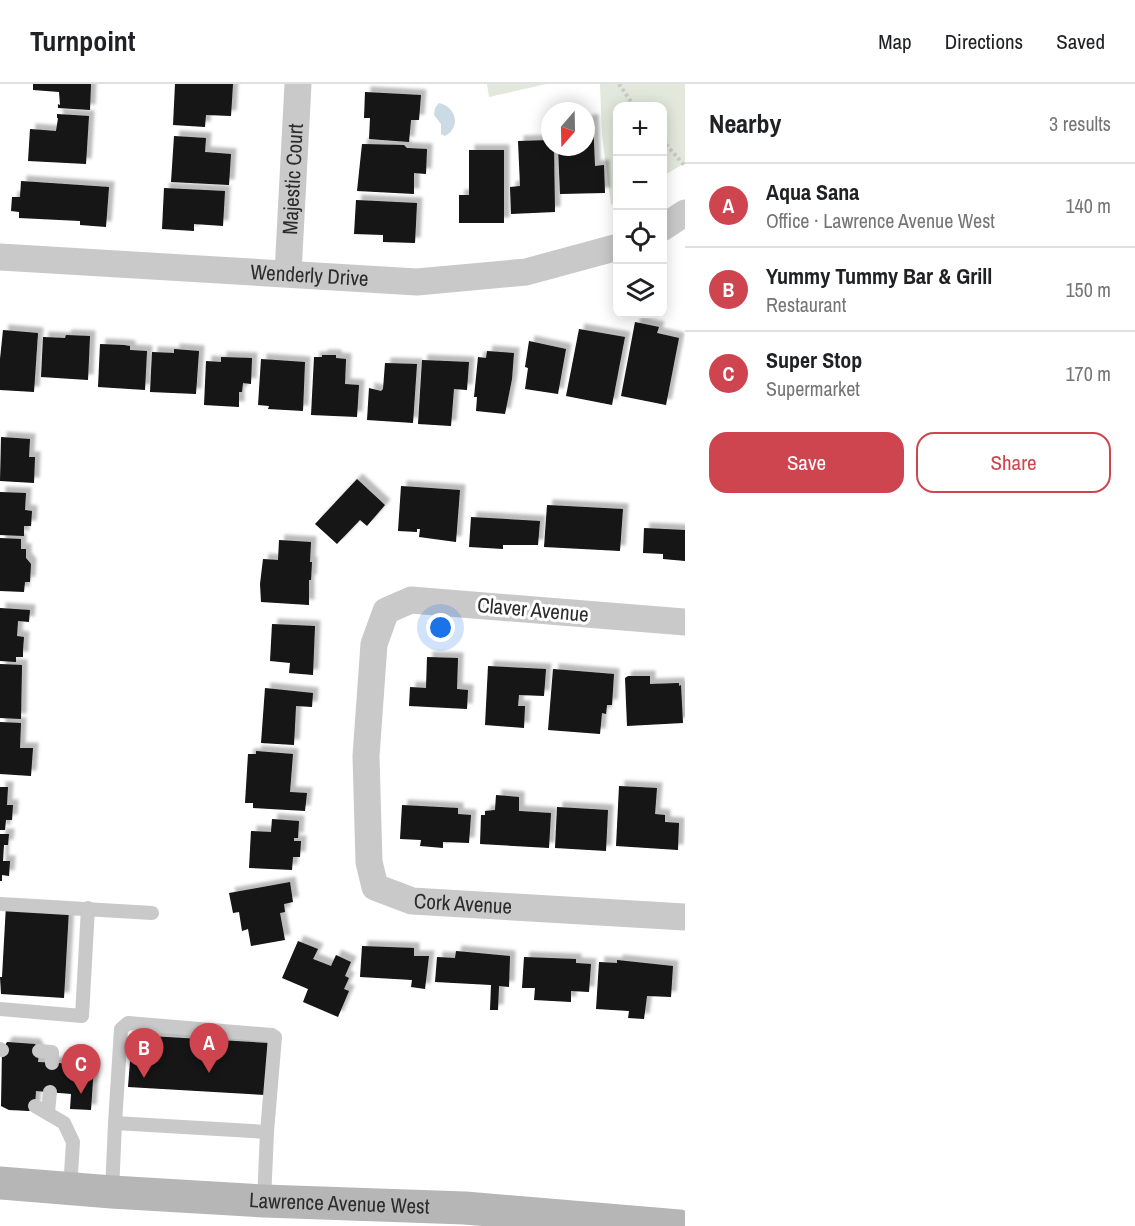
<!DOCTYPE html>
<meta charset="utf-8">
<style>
body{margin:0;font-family:"Archivo Narrow",sans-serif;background:#f2f2f2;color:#202124}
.controls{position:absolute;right:18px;top:18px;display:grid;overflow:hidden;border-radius:12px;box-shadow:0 3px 15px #0003}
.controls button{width:54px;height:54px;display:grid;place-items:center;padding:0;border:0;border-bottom:2px solid #e0e0e0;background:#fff;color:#202124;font:30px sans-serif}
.compass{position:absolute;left:541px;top:18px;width:54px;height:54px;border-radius:50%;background:#fff;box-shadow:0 3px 15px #0003;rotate:200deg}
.you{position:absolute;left:441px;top:544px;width:21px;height:21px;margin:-15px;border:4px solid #fff;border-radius:50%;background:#1a73e8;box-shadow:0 0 0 9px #1a73e833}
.badge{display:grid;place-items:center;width:39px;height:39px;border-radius:50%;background:#ce444f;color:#fff;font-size:20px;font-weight:700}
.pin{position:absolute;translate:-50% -50px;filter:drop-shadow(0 2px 3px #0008)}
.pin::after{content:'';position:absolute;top:32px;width:21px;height:18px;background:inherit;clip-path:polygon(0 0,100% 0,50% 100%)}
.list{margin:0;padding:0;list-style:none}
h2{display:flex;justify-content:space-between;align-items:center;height:78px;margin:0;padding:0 24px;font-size:26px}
h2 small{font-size:20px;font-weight:400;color:#757577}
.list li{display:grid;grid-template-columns:39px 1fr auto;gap:18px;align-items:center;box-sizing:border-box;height:84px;padding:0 24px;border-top:2px solid #e0e0e0}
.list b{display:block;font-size:22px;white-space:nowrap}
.list p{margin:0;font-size:20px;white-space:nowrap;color:#757577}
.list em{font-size:20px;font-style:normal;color:#757577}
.actions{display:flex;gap:12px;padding:18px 24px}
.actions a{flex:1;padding:14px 0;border:2px solid #ce444f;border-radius:18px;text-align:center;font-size:21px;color:#ce444f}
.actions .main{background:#ce444f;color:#fff}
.icon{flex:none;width:33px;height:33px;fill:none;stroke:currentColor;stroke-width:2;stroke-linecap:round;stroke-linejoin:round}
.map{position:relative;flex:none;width:685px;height:1142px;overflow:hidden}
header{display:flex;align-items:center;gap:36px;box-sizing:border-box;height:84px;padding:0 30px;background:#fff;border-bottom:2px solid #e0e0e0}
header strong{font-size:28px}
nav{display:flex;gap:33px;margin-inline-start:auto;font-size:21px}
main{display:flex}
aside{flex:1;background:#fff}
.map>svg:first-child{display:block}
</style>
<header>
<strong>Turnpoint</strong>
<nav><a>Map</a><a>Directions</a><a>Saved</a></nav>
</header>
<main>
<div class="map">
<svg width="685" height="1142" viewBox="0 0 685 1142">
<defs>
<filter id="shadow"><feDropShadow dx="5.5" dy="-5.5" stdDeviation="1.5" flood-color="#0004"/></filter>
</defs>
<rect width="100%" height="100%" fill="#fff"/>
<g fill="#e2e8db">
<path d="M487,0h59l-57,13z"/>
<path d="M600,0h85v79l-22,13 -1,-70h-44l-1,95 -6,4 -9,-70z"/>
</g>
<path fill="#cadbe6" d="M439,19c18,4 22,25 6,33l-4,-2v-10l-7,-9 1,-7z"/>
<g fill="#131313" filter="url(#shadow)">
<path d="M33,0h58l-1,26 -32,-2v-4l2,1 -1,-13 -26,-2z"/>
<path d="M175,0h58l-2,32 -25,-1 -1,12 -32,-2z"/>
<path d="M365,8l56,3 -2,25h-8l-2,22 -40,-3 1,-21h-6z"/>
<path d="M57,30l32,2 -3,48 -58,-3 2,-32 26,2 2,-13h-1z"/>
<path d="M586,36h7l2,46 9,-1 1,28 -45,1 -2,-47h28z"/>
<path d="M174,52l32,2 -1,14 26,2 -2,31 -58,-3z"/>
<path d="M550,56v7h4l1,65 -44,2 -1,-27 10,-1 -2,-45z"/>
<path d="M362,60l42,1 3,3 20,1 -1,25 -12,-1v21l-57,-3z"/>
<path d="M469,66h35v73h-45v-28h10z"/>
<path d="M21,97l88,6 -3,40 -26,-2v-4l-61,-3v-6l-8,-1 1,-14h8z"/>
<path d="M164,104l61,3 -2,35 -29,-2v7l-32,-2z"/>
<path d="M356,116l61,3 -2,40 -32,-1v-7l-29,-1z"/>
<path d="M635,238l24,5 -2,6 22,5 -13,67 -45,-9z"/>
<path d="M579,245l46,8 -13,68 -46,-9z"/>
<path d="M3,246l35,3 -4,59 -34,-2v-31z"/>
<path d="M66,251l24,1 -2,44 -47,-3 2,-40 22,1z"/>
<path d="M529,257l37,8 -8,45 -33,-5 3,-21 -3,-1z"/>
<path d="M100,260l24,1 6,1v4l17,1 -2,39 -47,-3z"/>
<path d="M174,265l25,2 -3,43 -46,-2 2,-40 22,1z"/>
<path d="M487,267l27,2 -2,26 -7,35 -29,-3 1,-14h-3l4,-40 8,1z"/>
<path d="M322,271h14v3l10,1 -1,25 14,1 -2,32 -46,-2 3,-58h8z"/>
<path d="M221,273l31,1 -1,26 -8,-1 -1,9h-3v15l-35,-2 2,-44 15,1z"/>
<path d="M261,275l44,3 -2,49 -35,-2 1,-3 -11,-1z"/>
<path d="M422,276l47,2 -2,28 -13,-1 -3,37 -33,-2z"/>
<path d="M385,279l32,1 -4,59 -46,-3 2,-32 12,3 2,-2z"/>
<path d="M1,353l29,2 -1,18h6l-1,26 -34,-2z"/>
<path d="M357,395l28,26 -18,21 -7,-6 -23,24 -22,-20z"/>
<path d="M401,402l59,4 -4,52 -37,-5 1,-8h-3v3l-19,-1z"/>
<path d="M0,408l26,1 -1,17 7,1 -1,15h-7v10l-24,-1z"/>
<path d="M547,421l76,4 -3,42 -76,-4z"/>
<path d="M471,433l69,4 -2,24h-35v4l-34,-2z"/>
<path d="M644,444l41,2v31l-22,-2v-5l-20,-1z"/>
<path d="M0,454l21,1v10h5v9l5,6 -1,18h-5l-1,10 -24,-1z"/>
<path d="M279,456l32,2 -1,20h2l-1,18h-2v25l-48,-3 -1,-18 3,-25 15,1z"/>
<path d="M0,524l30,2 -1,12 -11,-1 -1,15 7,1 -1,13v7h-7v5l-16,-1z"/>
<path d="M272,540l43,2 -2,49 -24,-2 1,-10 -20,-2z"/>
<path d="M427,573l31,1 -1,31 11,1 -1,19 -58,-3 1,-19 16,1z"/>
<path d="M0,580l22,1 -1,54 -21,-1z"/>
<path d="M488,582l58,3 -2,27 -25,-1 -1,11h7l-1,22 -39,-3z"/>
<path d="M553,585l61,5 -2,31h-5l-1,9 -4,-1 -2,21 -52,-4z"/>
<path d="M628,592h22v8l29,-1v3l2,-1 2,38 -56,3 -2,-48z"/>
<path d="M265,604l48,5 -1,14 -16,-1 -2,39 -33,-2z"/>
<path d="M0,638l21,1 -1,25h13l-2,28 -31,-2z"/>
<path d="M256,667l37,3 -3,38 17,1 -2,18 -52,-3v-5h-8l3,-49h8z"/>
<path d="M619,702l38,2 -2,26 10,1v7l14,1 -1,27 -62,-4z"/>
<path d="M0,703h8l-1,18h6l-1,15h-6l-1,10h-5z"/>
<path d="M496,711l23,2v14l32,2 -2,35 -69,-4 1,-29h4v-4l10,-1z"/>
<path d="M402,721l56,3v6l13,1 -2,28 -26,-1v6l-23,-2 1,-6 -21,-1z"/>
<path d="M557,723l51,3 -2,41 -51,-3z"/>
<path d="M272,735l27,2 -1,17h-4v3h7l-1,16h-7l-1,13 -43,-2 2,-37 20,1z"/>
<path d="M0,750h9l-1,11h-4l-1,16h7l-1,15 -7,-1v6h-2z"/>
<path d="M290,798l3,20 -9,2 1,8 -5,1 5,27 -34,6 -3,-17 -6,2 -3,-19 -6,1 -4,-20z"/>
<path d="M6,821l63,4 -5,89 -63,-4 -1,-17h2z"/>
<path d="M298,857l20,8 -5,10 18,7 5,-11 15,7 -6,14 4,2 -5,11 5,2 -11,26 -35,-15 5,-13 -26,-11z"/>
<path d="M362,862l52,2v8h15l-4,33 -14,-2 1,-7 -52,-3z"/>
<path d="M456,867l54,5 -1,31 -10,-1 -1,24h-8l1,-25 -56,-3 2,-25 18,1z"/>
<path d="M524,873l52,2v4l15,1 -2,28 -18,-1v11l-37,-2 1,-12h-13z"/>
<path d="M617,876l56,6 -2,31 -24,-1 -3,23 -16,-1 1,-7 -33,-2 3,-47 18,1z"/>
<path d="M132,951l136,8 -3,52 -137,-8z"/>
<path d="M7,958l28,2 4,7 -1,11 56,3 -3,45 -21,-1 1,-15 -35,-3 -1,15 -6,5 -20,-1 -8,-4 1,-56z"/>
</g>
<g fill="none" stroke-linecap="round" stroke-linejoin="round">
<g stroke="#c9c9c9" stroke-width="4" stroke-dasharray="3 3" stroke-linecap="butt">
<path d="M619,0l15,22"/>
<path d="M662,56l23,26"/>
</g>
<g stroke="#c9c9c9" stroke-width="14">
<path d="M0,820l152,9"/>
<path d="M0,925l82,7 6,-108"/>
<path d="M0,965l2,1"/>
<path d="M39,967l13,1v11"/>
<path d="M35,1022l29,17 9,19 -3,47"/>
<path d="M48,1028l2,-20"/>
<path d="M115,1039l6,-94 7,-6 144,12 3,2 -8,95"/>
<path d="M112,1108l3,-69 152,9 -3,69"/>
</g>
<g stroke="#c9c9c9" stroke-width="27">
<path d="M662,144l23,-15"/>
<path id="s1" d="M0,173l417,25 109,-10 92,-25"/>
<path id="s2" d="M288,189l10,-189"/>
<path id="s3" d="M685,538l-274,-22 -25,11 -12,33 -8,112 3,106 6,25 37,14 273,16"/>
</g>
<path stroke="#b6b6b6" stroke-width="33" id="s4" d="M0,1099l112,9 152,9 201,7 214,18"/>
</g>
<g text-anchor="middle" stroke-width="6" stroke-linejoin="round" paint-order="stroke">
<g font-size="21" fill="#2c2c2c" stroke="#fff">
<text dy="7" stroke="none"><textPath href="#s2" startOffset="94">Majestic Court</textPath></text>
<text dy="7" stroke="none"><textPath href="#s1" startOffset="310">Wenderly Drive</textPath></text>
<text transform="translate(533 526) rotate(5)" y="7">Claver Avenue</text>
<text dy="7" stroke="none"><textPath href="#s3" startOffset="672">Cork Avenue</textPath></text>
<text dy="7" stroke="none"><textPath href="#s4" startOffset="340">Lawrence Avenue West</textPath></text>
</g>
</g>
</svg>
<div class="controls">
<button>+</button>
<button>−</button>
<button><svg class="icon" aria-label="locate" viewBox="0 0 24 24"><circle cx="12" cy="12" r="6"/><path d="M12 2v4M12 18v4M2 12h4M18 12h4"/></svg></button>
<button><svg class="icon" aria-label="layers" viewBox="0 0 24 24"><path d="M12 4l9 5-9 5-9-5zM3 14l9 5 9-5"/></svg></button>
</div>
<svg class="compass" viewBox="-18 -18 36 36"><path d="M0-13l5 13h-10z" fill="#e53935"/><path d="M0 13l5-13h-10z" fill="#757577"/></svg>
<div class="you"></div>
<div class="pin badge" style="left:209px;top:989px">A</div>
<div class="pin badge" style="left:144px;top:994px">B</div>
<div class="pin badge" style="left:81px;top:1010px">C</div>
</div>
<aside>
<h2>Nearby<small>3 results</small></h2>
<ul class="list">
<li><span class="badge">A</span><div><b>Aqua Sana</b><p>Office · Lawrence Avenue West</p></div><em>140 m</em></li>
<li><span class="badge">B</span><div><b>Yummy Tummy Bar &amp; Grill</b><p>Restaurant</p></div><em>150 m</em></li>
<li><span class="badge">C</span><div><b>Super Stop</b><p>Supermarket</p></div><em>170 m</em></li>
</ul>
<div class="actions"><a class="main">Save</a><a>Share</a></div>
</aside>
</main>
